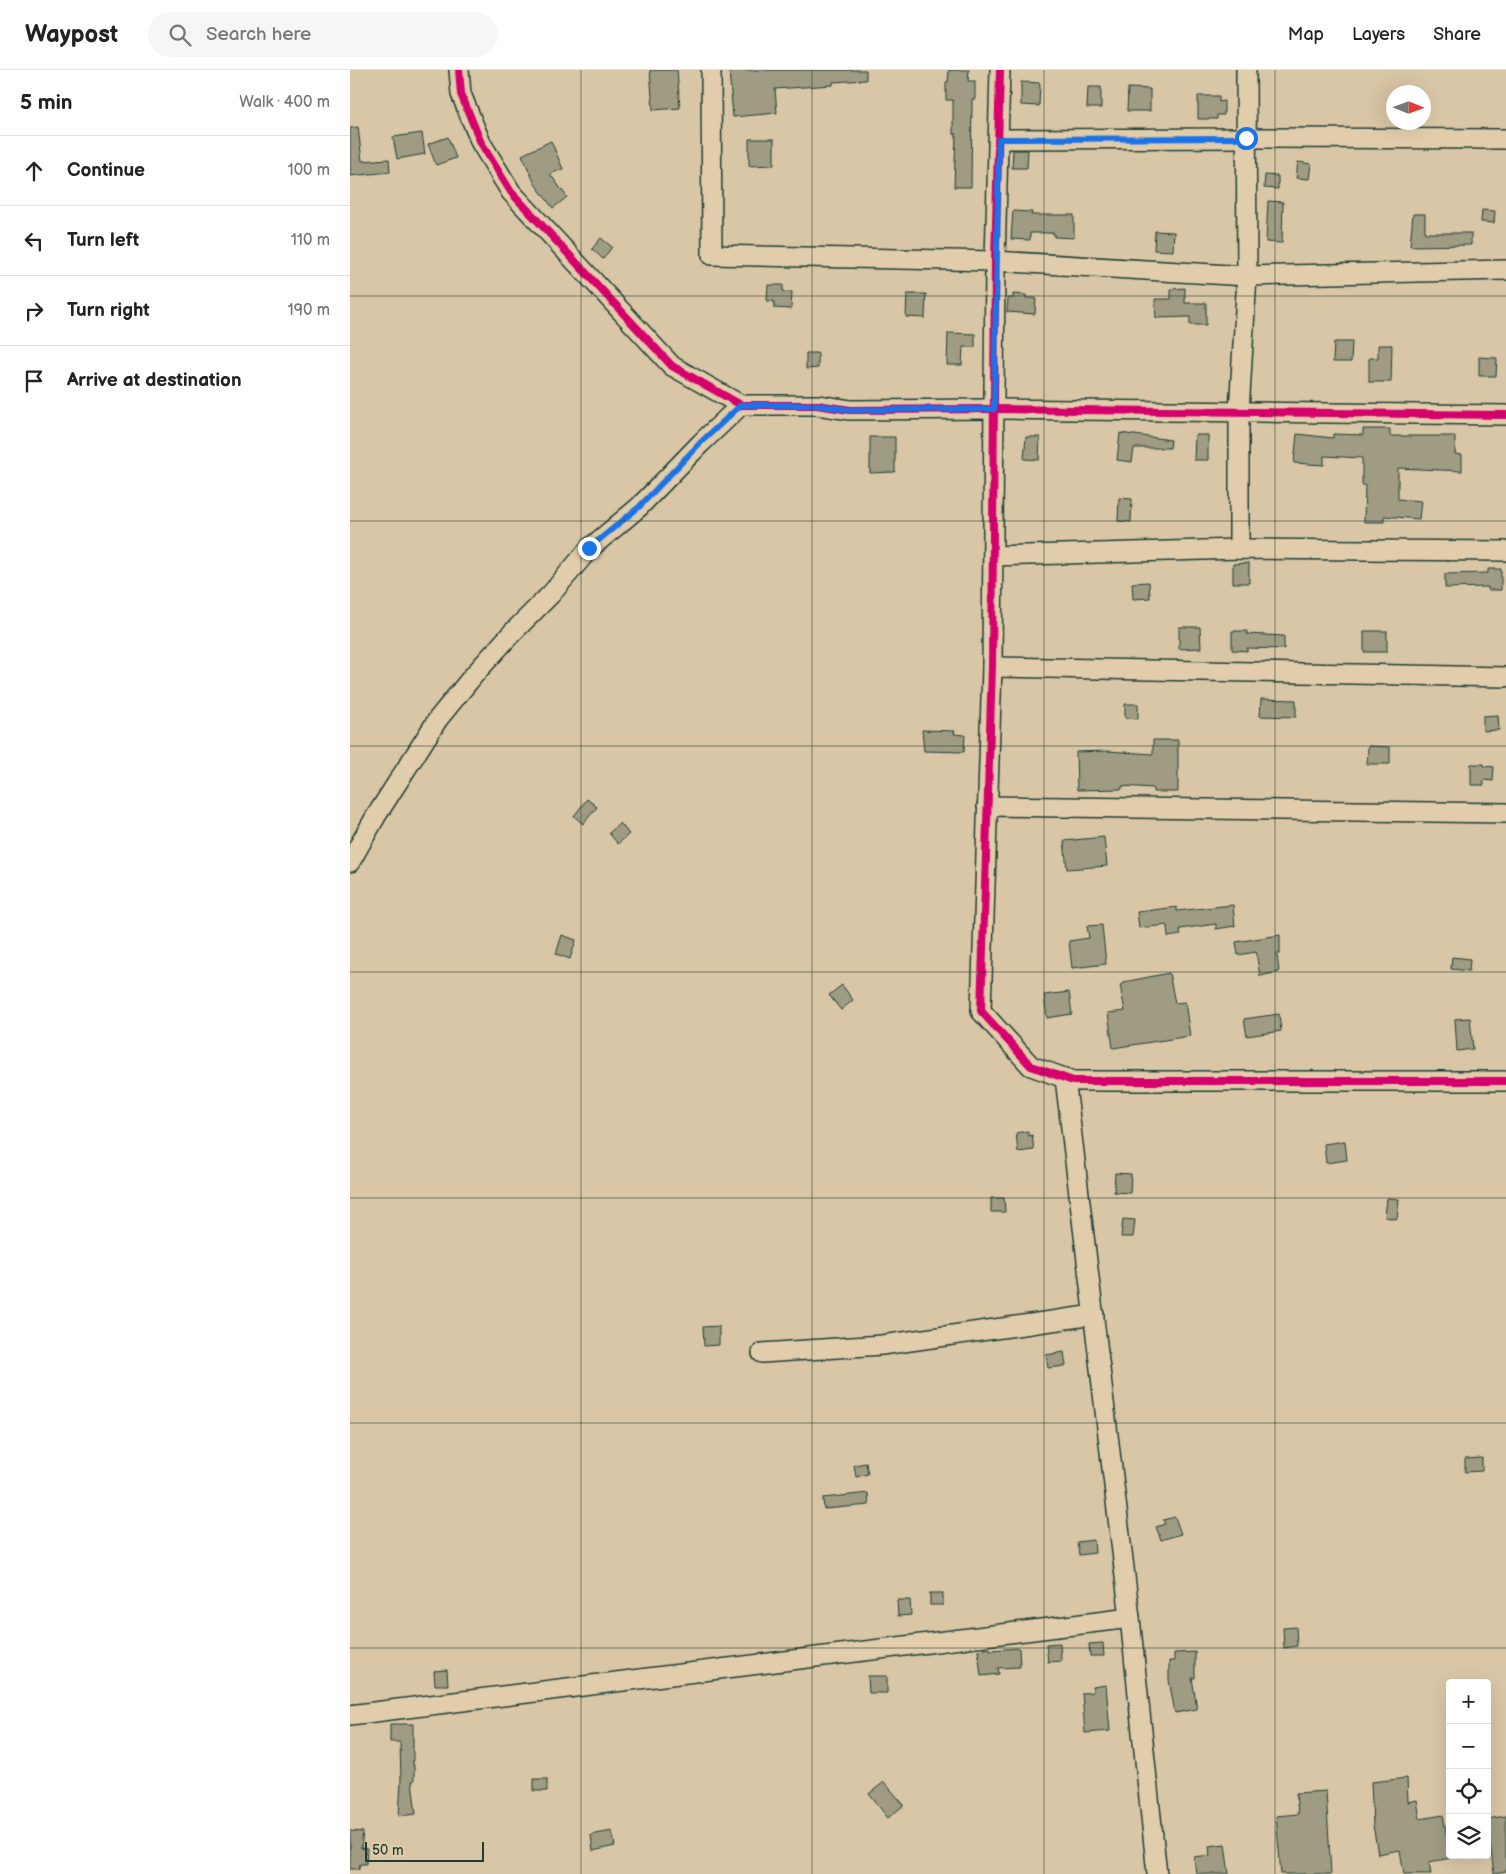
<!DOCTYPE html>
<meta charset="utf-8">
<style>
body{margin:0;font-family:"Balsamiq Sans",sans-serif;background:#f6f6f6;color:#222}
.controls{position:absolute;right:15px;bottom:15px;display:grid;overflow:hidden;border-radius:5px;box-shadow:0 5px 20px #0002}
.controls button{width:45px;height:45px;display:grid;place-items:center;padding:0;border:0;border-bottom:1px solid #e0e0e0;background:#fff;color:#222;font:25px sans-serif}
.compass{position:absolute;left:1036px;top:15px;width:45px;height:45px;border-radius:50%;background:#fff;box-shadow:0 5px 20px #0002;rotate:91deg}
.scale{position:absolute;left:15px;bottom:12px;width:119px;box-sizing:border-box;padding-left:5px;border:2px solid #1f3d34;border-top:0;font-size:14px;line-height:18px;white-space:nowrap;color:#1f3d34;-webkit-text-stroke:4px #e1ccab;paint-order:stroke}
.stop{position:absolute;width:15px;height:15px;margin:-11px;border:4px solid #1a73e8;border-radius:50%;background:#fff}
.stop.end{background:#1a73e8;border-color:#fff;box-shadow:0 1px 5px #0008}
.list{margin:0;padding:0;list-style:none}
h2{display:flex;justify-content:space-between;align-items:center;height:65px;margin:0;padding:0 20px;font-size:21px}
h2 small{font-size:16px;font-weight:400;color:#767676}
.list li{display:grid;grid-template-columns:32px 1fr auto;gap:15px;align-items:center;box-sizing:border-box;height:70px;padding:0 20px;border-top:1px solid #e0e0e0}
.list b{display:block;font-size:19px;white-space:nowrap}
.list em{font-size:16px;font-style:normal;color:#767676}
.icon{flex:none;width:28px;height:28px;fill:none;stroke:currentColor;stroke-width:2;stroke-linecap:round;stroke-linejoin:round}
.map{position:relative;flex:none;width:1156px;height:1804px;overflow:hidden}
header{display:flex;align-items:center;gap:30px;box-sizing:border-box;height:70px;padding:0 25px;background:#fff;border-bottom:1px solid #e0e0e0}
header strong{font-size:24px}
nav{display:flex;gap:28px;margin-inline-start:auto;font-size:18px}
.search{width:350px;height:45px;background:#f6f6f6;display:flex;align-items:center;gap:12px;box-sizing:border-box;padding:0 18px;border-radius:28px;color:#767676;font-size:19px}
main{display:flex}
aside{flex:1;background:#fff}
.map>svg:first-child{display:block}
</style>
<header>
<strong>Waypost</strong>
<div class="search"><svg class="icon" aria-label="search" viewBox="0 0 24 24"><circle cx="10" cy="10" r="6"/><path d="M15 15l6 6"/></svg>Search here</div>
<nav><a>Map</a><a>Layers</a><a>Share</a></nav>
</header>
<main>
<aside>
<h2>5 min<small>Walk · 400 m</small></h2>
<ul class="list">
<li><svg class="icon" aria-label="ahead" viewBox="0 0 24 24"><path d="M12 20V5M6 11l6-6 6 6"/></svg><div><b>Continue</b></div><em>100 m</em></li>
<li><svg class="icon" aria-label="left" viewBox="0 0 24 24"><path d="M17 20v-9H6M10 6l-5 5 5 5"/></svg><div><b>Turn left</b></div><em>110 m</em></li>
<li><svg class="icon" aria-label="right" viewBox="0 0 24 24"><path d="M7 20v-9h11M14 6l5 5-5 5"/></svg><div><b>Turn right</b></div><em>190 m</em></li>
<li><svg class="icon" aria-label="arrive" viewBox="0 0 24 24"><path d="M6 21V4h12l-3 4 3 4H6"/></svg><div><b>Arrive at destination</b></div></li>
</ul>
</aside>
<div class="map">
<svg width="1156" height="1804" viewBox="0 0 1156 1804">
<rect width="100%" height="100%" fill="#d9c6a6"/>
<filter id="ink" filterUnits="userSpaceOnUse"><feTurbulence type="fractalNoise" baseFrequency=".02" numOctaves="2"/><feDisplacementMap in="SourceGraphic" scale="10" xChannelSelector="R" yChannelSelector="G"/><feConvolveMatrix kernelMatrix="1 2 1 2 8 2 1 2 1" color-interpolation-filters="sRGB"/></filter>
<g filter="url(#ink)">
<g fill="#9f9c83" stroke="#1f3d34">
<path d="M300,0h27l3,38 -27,2z"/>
<path d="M379,0h137v10l-33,2v3l-58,4 2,24 -44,4z"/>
<path d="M599,0h20l-1,11h7v18h-3l-1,88h-17l2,-53h-3v-34h-7v-18h2z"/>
<path d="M671,12l19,1 -1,23 -18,-1z"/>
<path d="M738,17h13v21h-14z"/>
<path d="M778,18l22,1v22h-23z"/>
<path d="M848,26h21v6l5,-1v14h-7v4h-19z"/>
<path d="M8,57l4,34 27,-2 1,13 -40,4v-48z"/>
<path d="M72,63l3,21 -28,5 -4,-22z"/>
<path d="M98,67l8,21 -20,7 -8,-21z"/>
<path d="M399,69h25v26l-25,1z"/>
<path d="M201,71l12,28 -13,5 17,23 -14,11 -18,-24 -13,-29z"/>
<path d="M663,80h15l-1,18h-15z"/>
<path d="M948,92l13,2 -2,15 -13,-1z"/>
<path d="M915,105l13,1v13l-14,-1z"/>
<path d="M918,131l15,1 -1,41 -16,-1z"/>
<path d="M1132,140l13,1 -1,12 -13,-1z"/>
<path d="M663,141l19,1 -1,3h43v23l-20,-1v-4h-24v7l-19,-1z"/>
<path d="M1063,144h12v19h46v12l-61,1z"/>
<path d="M805,161l19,1 -1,19 -19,-1z"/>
<path d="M251,168l11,9 -9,12 -11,-10z"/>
<path d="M418,215h15v7h9l-1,17 -17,-1v-7h-7z"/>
<path d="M835,218v15h21v22h-16v-8l-34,1 -1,-19h16v-10z"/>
<path d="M557,224h19l-1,24 -19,-1z"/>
<path d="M663,224l13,1v3h10l-1,16 -28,-2 1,-14h5z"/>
<path d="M598,263l27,1v13h-12l-1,18h-15z"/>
<path d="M984,272h18l-1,20h-18z"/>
<path d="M1028,275h14l-1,37h-22v-24h9z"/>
<path d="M456,283h12v15l-12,1z"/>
<path d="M1129,287l18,1 -1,18h-17z"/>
<path d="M1013,359h27v7h65v18l7,1v16l-64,-3v31l23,2 -2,18 -35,-3v6h-20l1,-37h-3v-27l-38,-2v9l-30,-2 3,-29 36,4v-4l30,1z"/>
<path d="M770,363l51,7 -1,8h-36l-2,14 -15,-2z"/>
<path d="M845,365h13v25h-14z"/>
<path d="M520,367h25v35l-25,1z"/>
<path d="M676,367h14l-1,23 -15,-1z"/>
<path d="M769,428l13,1 -1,23 -13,-1z"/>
<path d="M899,493v20h-16v-19z"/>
<path d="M1138,499h13v21h-13v-3l-43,1v-14l43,-1z"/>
<path d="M799,512l1,16 -17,1 -1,-16z"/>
<path d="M829,557h21l1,21 -22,1z"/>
<path d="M882,561h15v3l37,2v13l-37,-1v3l-15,-1z"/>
<rect x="1014" y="561" width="23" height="21"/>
<path d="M911,629l35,1v17l-36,-1z"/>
<path d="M775,634h13v15l-13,-1z"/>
<path d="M1148,645l1,15 -16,1v-15z"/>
<path d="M572,660l33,1 -1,3 11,1 -1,17 -40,-1z"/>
<path d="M803,670h25v52h-25v-4l-31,-2v3l-45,1 -1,-38 31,-1 46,3z"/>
<path d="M1018,676l22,1v17h-23z"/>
<path d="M1121,694h13v2l10,1 -1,14 -9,-1v5h-13z"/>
<path d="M237,729l10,8 -14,17 -9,-8z"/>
<path d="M270,753l9,11 -11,10 -9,-11z"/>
<path d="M754,767l3,29 -40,3 -3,-28z"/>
<path d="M883,835l2,21 -19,3v-5l-36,5 1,6 -13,2 -1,-12 -28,3 -2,-16 40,-5v4z"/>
<path d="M752,855l4,39 -34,4 -3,-27 20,-3 -2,-12z"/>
<path d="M212,865l14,5 -6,19 -14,-5z"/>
<path d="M930,865v19h-3l2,18 -19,4 -4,-24 -18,3 -2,-13z"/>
<path d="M1102,887l18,2 -1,12 -18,-2z"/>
<path d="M819,903l6,30 10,-1 5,34 -77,12 -5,-35 17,-2 -5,-26 4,-1v-2z"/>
<path d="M492,915l11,15 -12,10 -12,-15z"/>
<path d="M719,922l3,22 -25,4 -3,-23z"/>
<path d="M929,944l2,17 -34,5 -3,-17z"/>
<path d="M1120,948l3,31 -16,2 -2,-32z"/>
<path d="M678,1061v5l4,-1 2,15 -16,2 -2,-19z"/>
<path d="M995,1071l2,19 -21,3 -2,-19z"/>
<path d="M765,1103l16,1 -1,19 -16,-1z"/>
<path d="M641,1128h13l1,14h-14z"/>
<path d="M1037,1128l12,1 -2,20 -12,-2z"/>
<path d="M773,1149l12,1 -2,17h-12z"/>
<path d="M369,1256v19l-15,1 -1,-19z"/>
<path d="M714,1282l2,14 -18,2 -2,-13z"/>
<path d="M1132,1388v13l-17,1v-13z"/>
<path d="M516,1393l2,11 -12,3 -2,-12z"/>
<path d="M518,1423l1,12 -45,4 -1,-11z"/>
<path d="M825,1447l6,17 -20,6 -5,-13 9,-3 -2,-4z"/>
<path d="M744,1470l1,13 -16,2 -2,-13z"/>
<rect x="580" y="1523" width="13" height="12"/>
<path d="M547,1530h13l1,15 -13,1z"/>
<path d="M946,1557l1,19 -13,2 -1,-20z"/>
<path d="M710,1573l1,18 -13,1 -2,-18z"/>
<path d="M753,1573l1,13h-14l-1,-12z"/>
<path d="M640,1578v2l29,-2 1,19 -22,1 1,6 -18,2 -3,-26z"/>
<path d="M845,1582v26h-3l5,31 -22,4 -6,-33v-19h5v-8z"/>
<path d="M97,1600l1,15h-13l-1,-14z"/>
<path d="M518,1606h19v17h-18z"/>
<path d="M756,1615l4,46 -25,2 -3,-40 11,-1v-5z"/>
<path d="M40,1654h23v41h1v16h-2l4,33 -17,2 2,-35 -1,-39h-10z"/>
<path d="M1057,1708l1,24 9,-2 3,19 23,-4 8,43 -22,4 2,12h-27l-4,-24 -22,4 -5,-29 -2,-43z"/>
<rect x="184" y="1709" width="13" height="12"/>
<path d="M534,1712l20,23 -16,13 -19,-24z"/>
<path d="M976,1721l5,83h-50l-5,-58 22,-2 -2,-21z"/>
<path d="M1156,1746v56l-12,2 -7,-55z"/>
<path d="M0,1761l13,1 -2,16 6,1 -1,15h-6l-1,5h-9z"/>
<path d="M262,1761l3,15 -22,5 -2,-16z"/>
<path d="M875,1774l4,30h-33l-2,-17 16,-2 -1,-9z"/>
</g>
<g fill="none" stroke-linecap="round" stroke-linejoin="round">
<defs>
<g id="street">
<path d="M109,0l2,24 20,49 30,49 161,174 69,39h76l33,5 144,-1 512,6"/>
<path d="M361,0l1,185 283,6 252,15 259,-6"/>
<path d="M650,0l-5,191 -3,406 -11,344 50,55 42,15h433"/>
<path d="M649,69l247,-1 260,1"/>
<path d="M889,479v-137l8,-136 -1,-206"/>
<path d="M643,486l246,-7 267,2"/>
<path d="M642,597l514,10"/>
<path d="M637,736l519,7"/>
<path d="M0,792l26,-46 62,-97 35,-43 37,-41 41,-41 38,-45 50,-42 62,-64 40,-38"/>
<path d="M715,1008l65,540 27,256"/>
<path d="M412,1283l120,-8 212,-30"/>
<path d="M0,1645l780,-97"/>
</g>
</defs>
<use href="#street" stroke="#1f3d34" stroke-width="22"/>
<use href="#street" stroke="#e1ccab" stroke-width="19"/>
<defs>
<g id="cycleway">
<path d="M109,0l2,24 20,49 30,49 161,174 69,39h76l33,5 144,-1 512,6"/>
<path d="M650,0l-5,191 -3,406 -11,344 50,55 42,15h433"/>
</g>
</defs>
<use href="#cycleway" stroke="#e1ccab" stroke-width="11"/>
<use href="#cycleway" stroke="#d6006c" stroke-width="8"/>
</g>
</g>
<g fill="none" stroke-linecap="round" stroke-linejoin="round" filter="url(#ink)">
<path stroke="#1a73e8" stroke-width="6" d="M239,478l50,-41 62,-65 40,-37h76l33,5 144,-1 5,-270 247,-1"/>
</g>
<path fill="none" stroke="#1f3d34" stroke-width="1" stroke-opacity="0.55" d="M231,0v1804M462,0v1804M694,0v1804M925,0v1804M0,226h1156M0,451h1156M0,676h1156M0,902h1156M0,1128h1156M0,1353h1156M0,1578h1156"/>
</svg>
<div class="controls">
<button>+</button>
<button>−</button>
<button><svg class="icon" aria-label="locate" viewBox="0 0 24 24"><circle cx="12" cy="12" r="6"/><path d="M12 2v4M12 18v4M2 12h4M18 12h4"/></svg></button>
<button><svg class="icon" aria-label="layers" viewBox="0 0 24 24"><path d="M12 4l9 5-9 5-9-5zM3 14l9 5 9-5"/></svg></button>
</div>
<svg class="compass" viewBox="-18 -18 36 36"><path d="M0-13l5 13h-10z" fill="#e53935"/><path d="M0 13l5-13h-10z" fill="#767676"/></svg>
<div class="scale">50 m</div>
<div class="stop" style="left:896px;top:68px"></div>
<div class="stop end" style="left:239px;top:478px"></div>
</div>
</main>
